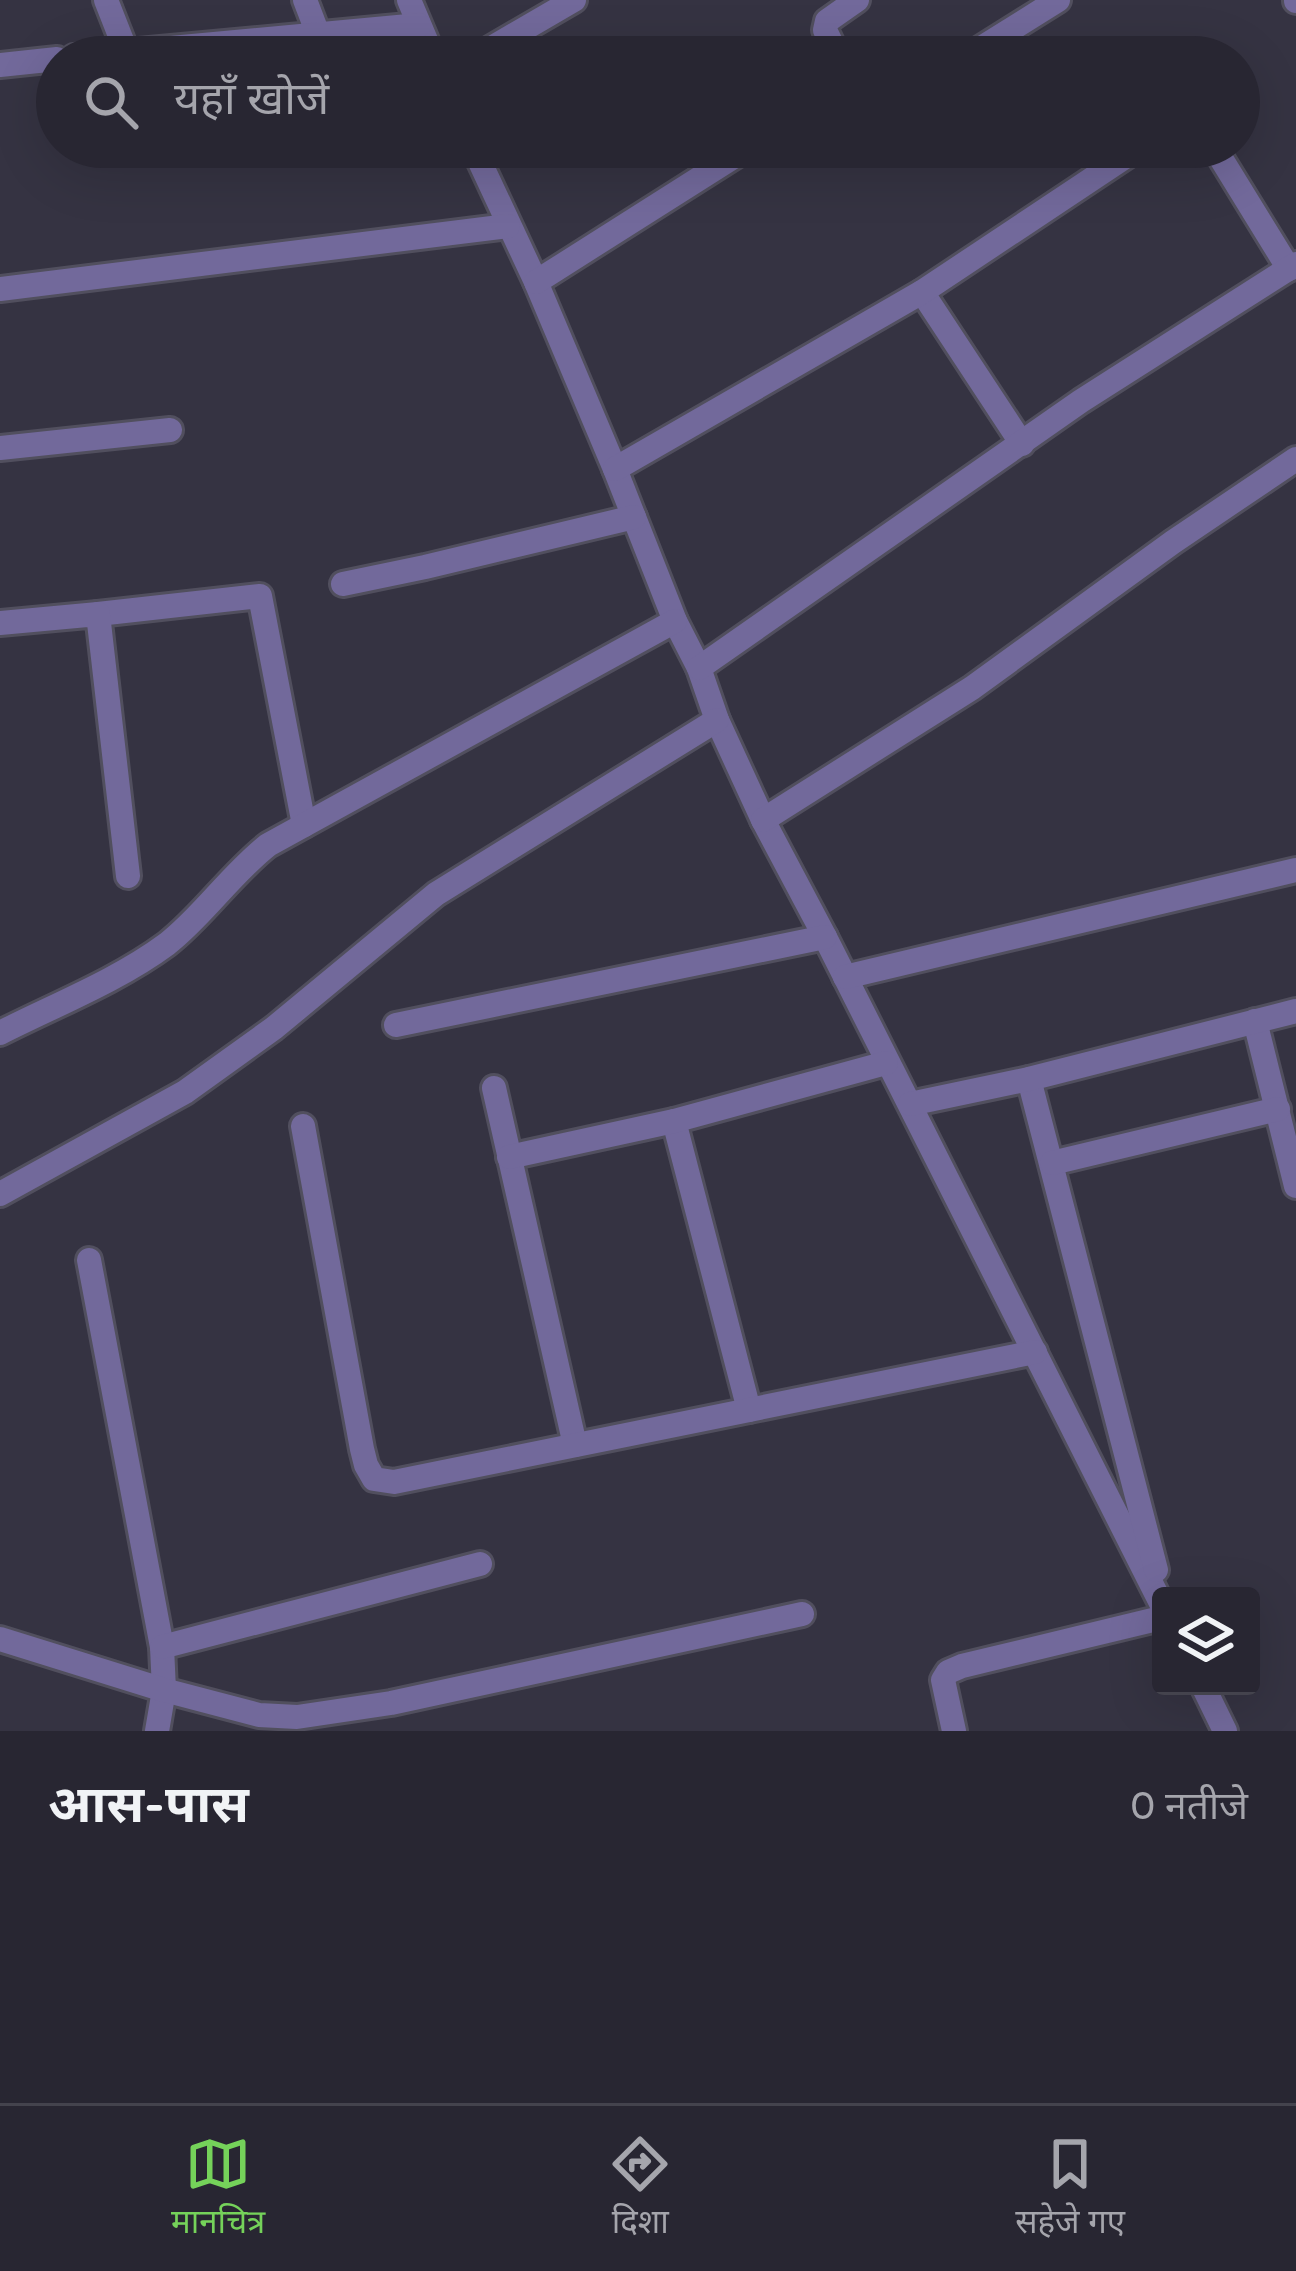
<!DOCTYPE html>
<html lang="hi">
<meta charset="utf-8">
<style>
body{margin:0;font-family:"Varela Round","Noto Sans Devanagari",sans-serif;background:#34323e;color:#f1f3f6}
.controls{position:absolute;right:36px;bottom:36px;display:grid;overflow:hidden;border-radius:12px;box-shadow:0 12px 48px #0002}
.controls button{width:108px;height:108px;display:grid;place-items:center;padding:0;border:0;border-bottom:3px solid #44434d;background:#282632;color:#f1f3f6;font:60px sans-serif}
.list{margin:0;padding:0;list-style:none}
h2{display:flex;justify-content:space-between;align-items:center;height:156px;margin:0;padding:0 48px;font-size:51px}
h2 small{font-size:39px;font-weight:400;color:#a5a5ac}
.icon{flex:none;width:66px;height:66px;fill:none;stroke:currentColor;stroke-width:2;stroke-linecap:round;stroke-linejoin:round}
.map{position:relative;flex:none;width:1296px;height:1731px;overflow:hidden}
.search{position:absolute;background:#282632;box-shadow:0 12px 48px #0002;left:36px;right:36px;top:36px;height:132px;display:flex;align-items:center;gap:30px;box-sizing:border-box;padding:0 42px;border-radius:66px;color:#a5a5ac;font-size:45px}
.sheet{height:372px;background:#282632}
nav{display:flex;justify-content:space-around;align-items:center;box-sizing:border-box;height:168px;border-top:3px solid #44434d;background:#282632;font-size:33px;color:#a5a5ac}
nav a{display:grid;justify-items:center;gap:6px}
nav .on{color:#75d25a}
.map>svg:first-child{display:block}
</style>
<div class="map">
<svg width="1296" height="1731" viewBox="0 0 1296 1731">
<rect width="100%" height="100%" fill="#353342"/>
<g fill="none" stroke-linecap="round" stroke-linejoin="round">
<defs>
<g id="street">
<path d="M106,0l20,51"/>
<path d="M305,0l13,34"/>
<path d="M409,0l24,57"/>
<path d="M1296,0v1"/>
<path d="M74,57l345,-32"/>
<path d="M476,57l98,-57"/>
<path d="M838,57l-13,-27 2,-9 30,-21"/>
<path d="M967,57l91,-57"/>
<path d="M0,65l57,-6"/>
<path d="M473,147l63,135 79,187 60,152 24,47 18,52 46,100 62,117 336,666"/>
<path d="M1214,147l75,122"/>
<path d="M536,282l213,-135"/>
<path d="M0,289l508,-63"/>
<path d="M922,292l100,152"/>
<path d="M0,448l170,-18"/>
<path d="M615,469l307,-177 218,-145"/>
<path d="M343,584l82,-17 209,-50"/>
<path d="M98,614l162,-18 44,229"/>
<path d="M0,623l98,-9 30,262"/>
<path d="M699,668l382,-267 215,-137"/>
<path d="M763,820l209,-132 201,-146 123,-83"/>
<path d="M845,977l451,-107"/>
<path d="M1255,1021l41,165"/>
<path d="M396,1025l429,-88"/>
<path d="M0,1033c55,-28 117,-52 167,-89 36,-28 63,-69 101,-99l407,-224"/>
<path d="M1029,1079l127,491"/>
<path d="M494,1088l81,357"/>
<path d="M910,1104l119,-25 267,-68"/>
<path d="M674,1121l75,289"/>
<path d="M303,1126l59,323 4,16 8,14 20,3 641,-130"/>
<path d="M509,1157l165,-36 212,-58"/>
<path d="M1052,1163l226,-54"/>
<path d="M0,1194l185,-102 89,-64 162,-134 281,-174"/>
<path d="M89,1260l73,387 2,43 -7,41"/>
<path d="M0,1639l164,51 95,25 38,2 94,-14 411,-89"/>
<path d="M162,1647l318,-83"/>
<path d="M1203,1686l22,45"/>
<path d="M954,1731l-11,-51 5,-8 14,-6 199,-48"/>
</g>
</defs>
<use href="#street" stroke="#514f5e" stroke-width="30"/>
<use href="#street" stroke="#72699b" stroke-width="24"/>
</g>
</svg>
<div class="controls">
<button><svg class="icon" aria-label="layers" viewBox="0 0 24 24"><path d="M12 4l9 5-9 5-9-5zM3 14l9 5 9-5"/></svg></button>
</div>
<div class="search"><svg class="icon" aria-label="search" viewBox="0 0 24 24"><circle cx="10" cy="10" r="6"/><path d="M15 15l6 6"/></svg>यहाँ खोजें</div>
</div>
<section class="sheet">
<h2>आस-पास<small>0 नतीजे</small></h2>
<ul class="list">
</ul>
</section>
<nav>
<a class="on"><svg class="icon" aria-label="map" viewBox="0 0 24 24"><path d="M3 6l6-2 6 2 6-2v14l-6 2-6-2-6 2zM9 4v14M15 6v14"/></svg>मानचित्र</a>
<a><svg class="icon" aria-label="directions" viewBox="0 0 24 24"><path d="M12 3l9 9-9 9-9-9zM9 14v-3h6M13 9l2 2-2 2"/></svg>दिशा</a>
<a><svg class="icon" aria-label="saved" viewBox="0 0 24 24"><path d="M7 4h10v16l-5-4-5 4z"/></svg>सहेजे गए</a>
</nav>
